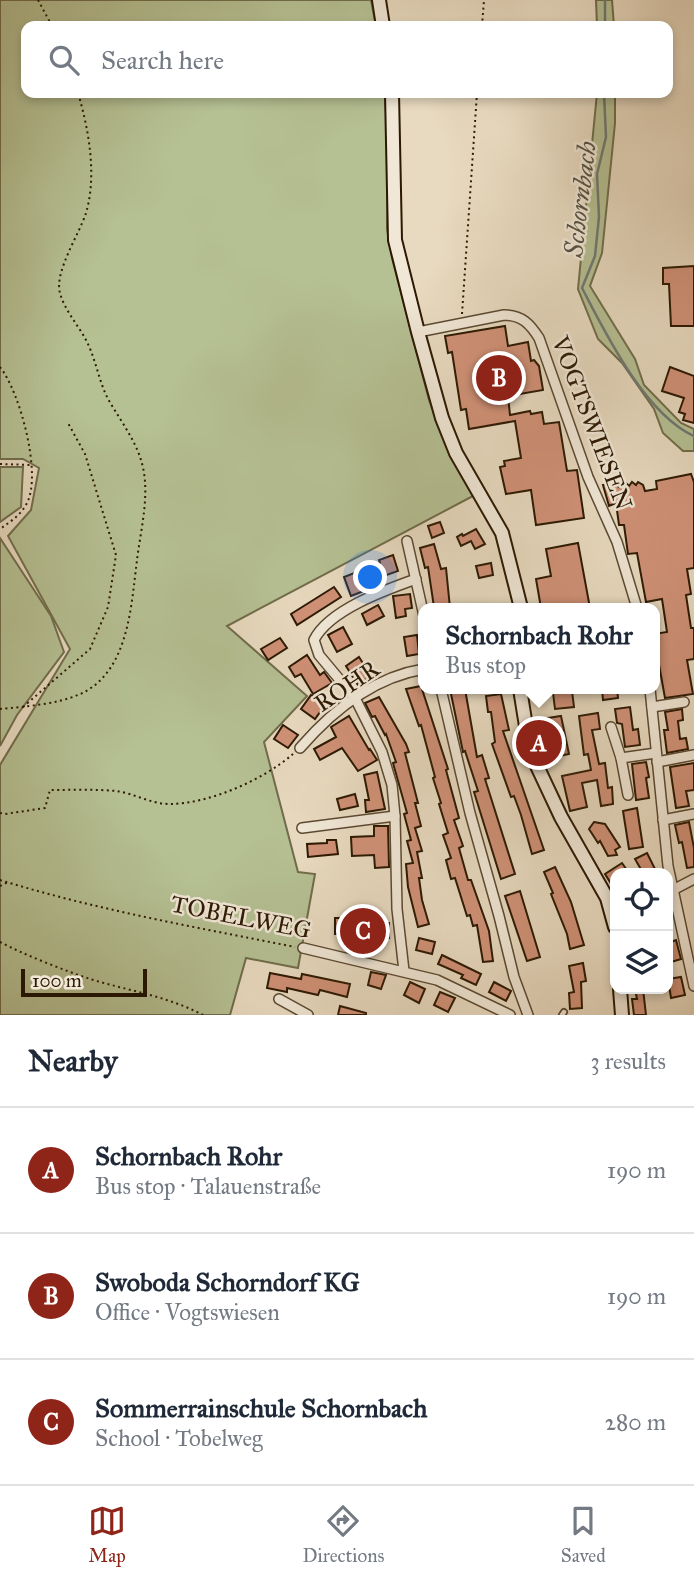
<!DOCTYPE html>
<meta charset="utf-8">
<style>
body{margin:0;font-family:"IM FELL Great Primer",serif;background:#f6f6f7;color:#1f2937}
.controls{position:absolute;right:21px;bottom:21px;display:grid;overflow:hidden;border-radius:14px;box-shadow:0 4px 10px #0003}
.controls button{width:63px;height:63px;display:grid;place-items:center;padding:0;border:0;border-bottom:2px solid #e0e1e3;background:#fff;color:#1f2937;font:35px sans-serif}
.scale{position:absolute;left:21px;bottom:18px;width:126px;box-sizing:border-box;padding-left:7px;border:4px solid #2c1903;border-top:0;font-size:19px;line-height:24px;white-space:nowrap;color:#2c1903;-webkit-text-stroke:5px #f0e7d6;paint-order:stroke}
.you{position:absolute;left:371px;top:578px;width:24px;height:24px;margin:-18px;border:5px solid #fff;border-radius:50%;background:#1a73e8;box-shadow:0 0 0 10px #1a73e833}
.badge{display:grid;place-items:center;width:46px;height:46px;border-radius:50%;background:#8f2418;color:#fff;font-size:23px;font-weight:700}
.pin{position:absolute;translate:-50% -50%;border:4px solid #fff;box-shadow:0 2px 7px #0006}
.popup{position:absolute;left:418px;top:603px;width:242px;height:91px;box-sizing:border-box;display:grid;place-content:center;border-radius:14px;background:#fff;filter:drop-shadow(0 2px 5px #0005);font-size:23px;white-space:nowrap;color:#747a83}
.popup b{font-size:26px;color:#1f2937}
.popup::after{content:'';position:absolute;left:50%;top:100%;margin-left:-14px;border:14px solid transparent;border-top-color:#fff}
.list{margin:0;padding:0;list-style:none}
h2{display:flex;justify-content:space-between;align-items:center;height:91px;margin:0;padding:0 28px;font-size:30px}
h2 small{font-size:23px;font-weight:400;color:#747a83}
.list li{display:grid;grid-template-columns:46px 1fr auto;gap:21px;align-items:center;box-sizing:border-box;height:126px;padding:0 28px;border-top:2px solid #e0e1e3}
.list b{display:block;font-size:26px;white-space:nowrap}
.list p{margin:0;font-size:23px;white-space:nowrap;color:#747a83}
.list em{font-size:23px;font-style:normal;color:#747a83}
.icon{flex:none;width:38px;height:38px;fill:none;stroke:currentColor;stroke-width:2;stroke-linecap:round;stroke-linejoin:round}
.map{position:relative;flex:none;width:694px;height:1015px;overflow:hidden}
.search{position:absolute;background:#fff;box-shadow:0 4px 10px #0003;left:21px;right:21px;top:21px;height:77px;display:flex;align-items:center;gap:18px;box-sizing:border-box;padding:0 24px;border-radius:14px;color:#747a83;font-size:26px}
.sheet{height:469px;background:#fff}
nav{display:flex;justify-content:space-around;align-items:center;box-sizing:border-box;height:98px;border-top:2px solid #e0e1e3;background:#fff;font-size:19px;color:#747a83}
nav a{display:grid;justify-items:center;gap:4px}
nav .on{color:#8f2418}
.map>svg:first-child{display:block}
</style>
<div class="map">
<svg width="694" height="1015" viewBox="0 0 694 1015">
<rect width="100%" height="100%" fill="#e8dac0"/>
<filter id="stains"><feTurbulence type="fractalNoise" baseFrequency=".00286" numOctaves="4"/><feColorMatrix values="0 0 0 0 .2 0 0 0 0 .09 0 0 0 0 .02 0 0 0 .5 -.17"/></filter>
<radialGradient id="worn" r=".72"><stop offset=".6" stop-color="#630" stop-opacity="0"/><stop offset="1" stop-color="#630" stop-opacity=".3"/></radialGradient>
<g fill="#b5c093" stroke="#706c4b" stroke-width="2">
<path d="M0,0h371l5,26h-350v67h359l3,63 -1,73 5,29 37,142 19,50 25,46 -246,130 80,70 -43,46 34,130 17,2 -17,94 -52,-10 -16,57h-230v-250l70,-116 -62,-113 23,-26 8,-42 -16,-9h-23z"/>
<path d="M596,0h16l2,26h-17z"/>
<path d="M597,93h18v30l-13,130 -12,33 45,73 9,26 37,38 13,6v22h-11l-20,-18 -9,-24 -32,-46 -24,-24 -20,-50z"/>
<path d="M0,467h23l-2,40 -21,15z"/>
<path d="M0,538l51,78 13,36 -47,63 -17,31z"/>
</g>
<g fill="none" stroke-linecap="round" stroke-linejoin="round">
<g stroke="#6f7873" stroke-width="2.5">
<path d="M605,0v26"/>
<path d="M604,93l2,44 -9,37 2,43 -4,39 -13,32c24,46 63,126 112,148"/>
</g>
</g>
<g fill="#d09177" stroke="#2c1903" stroke-width="2">
<path d="M694,266v60h-23l-2,-42h-6v-16z"/>
<path d="M505,326l3,20 20,-4 3,19 3,-1 5,6 4,24 -35,6 2,19 20,-4 1,3 11,-2 2,12 15,-2 8,49 10,-1 7,48 -48,7 -5,-35 -25,4 -6,-27 5,-1 -1,-5 17,-3 -6,-37 -46,8 -3,-20 -5,1 -9,-58 -4,1 -3,-17z"/>
<path d="M670,367l24,9v47l-11,-3 2,-6 -6,-2 5,-14 -22,-7z"/>
<path d="M691,474l3,8v86l-7,1 4,25 -5,1 5,33h3v31l-7,1 6,34 -28,4 -11,-61v-3l13,-2 -5,-33 -16,3 -9,-49 -9,1 -4,-29h-5l-3,-22 -7,3 -6,-21 11,-2 5,4 2,-3 3,2 2,-3 3,3 3,-4 4,3 2,-3 5,3 2,6 12,-2 -1,-8z"/>
<path d="M440,522l4,11 -12,5 -4,-12z"/>
<path d="M476,529l9,15 -10,5 -4,-8 -10,5 -4,-9 5,-3 1,2z"/>
<path d="M578,543l12,65h-49l-5,-29 15,-3 -5,-27z"/>
<path d="M434,544l7,25 5,-1 4,40 -16,-1 -6,-40 -3,1 -5,-20z"/>
<path d="M393,555l5,16 -37,13 3,7 -13,5 -7,-19 36,-14 -1,-3z"/>
<path d="M491,563l2,12 -14,3 -3,-12z"/>
<path d="M334,587l7,10 -44,28 -6,-11z"/>
<path d="M410,594l2,14 -7,1 1,7 -10,2 -3,-22z"/>
<path d="M378,605l6,11 -17,9 -5,-11z"/>
<path d="M343,627l9,17 -15,8 -9,-17z"/>
<path d="M417,635l2,19 -12,2 -3,-19z"/>
<path d="M280,638l7,10 -19,12 -7,-11z"/>
<path d="M307,655l13,20 4,-3 8,11 -19,11 -12,-20 -6,3 -6,-10z"/>
<path d="M359,657l12,19 -13,9 -12,-19z"/>
<path d="M421,686l27,83 -2,1 13,48 -5,2 9,26 -4,2 9,32h3l18,51 4,30 -10,1 -6,-37 -4,1 -3,-11 -3,1 -12,-38 -4,1 -5,-19 5,-2 -8,-23 5,-2 -9,-29 2,-1 -8,-25 2,-1 -14,-52 -2,1 -13,-37z"/>
<path d="M450,689h15l12,68 5,-2 7,23 -4,1 30,95 -14,5 -27,-87 4,-1 -13,-40 -2,1z"/>
<path d="M602,689h15l1,9 -15,2z"/>
<path d="M572,691l2,16 -19,2 -2,-16z"/>
<path d="M501,694l8,36 -6,1 41,119 -12,4 -11,-39 -7,-19 -3,1 -19,-53 3,-2 -4,-30h-3l-2,-16z"/>
<path d="M311,695l14,10 -10,14 -14,-10z"/>
<path d="M379,697l27,47 3,8 -4,1 13,50h-3l6,23 -6,2 7,23 -5,1 5,26h-3l3,22 7,24 -11,3 -10,-40 -2,-23 7,-1 -6,-22 4,-1 -7,-26 3,-1 -14,-50 3,-1 -10,-28 -1,1 -10,-19 -3,1 -7,-14z"/>
<path d="M630,707l3,23 5,-1 2,16 -15,2 -3,-23 -5,-1 -2,-14z"/>
<path d="M682,709l1,11 -5,1 2,18 6,-1 2,11 -21,4 -3,-23h4l-3,-18z"/>
<path d="M598,713l2,16 -8,1 7,34 6,-1 3,25 4,-1 1,17 -12,2 -4,-26 -15,3 5,24 -17,4 -8,-35 29,-6 -3,-16 -4,1 -5,-39z"/>
<path d="M349,716l20,34 1,-1 7,11 -19,11 -16,-23 -22,12 -6,-11 22,-12 -5,-10z"/>
<path d="M561,716l8,38 -20,4 -8,-39z"/>
<path d="M283,725l15,10 -10,13 -14,-9z"/>
<path d="M646,762l3,15 -3,1 3,20 -13,2 -4,-36z"/>
<path d="M694,763v27l-8,1 3,15 -13,2 -6,-41z"/>
<path d="M377,772l8,37 -19,3 -1,-12h4l-5,-25z"/>
<path d="M355,794l3,12 -18,4 -3,-11z"/>
<path d="M637,808l6,39 -14,2 -6,-38z"/>
<path d="M594,822l11,2 15,23 -5,3 2,5 -9,1 -8,-15 -2,2 -9,-14z"/>
<path d="M689,822l5,26v19l-7,1 -5,-26 -3,1 -4,-18z"/>
<path d="M374,826h14l1,41 -14,1 -1,-13 -22,1 -1,-19 23,-1z"/>
<path d="M327,840h9l2,14 -30,3 -1,-13 20,-1z"/>
<path d="M647,853l10,20h-14l-8,-14z"/>
<path d="M622,863l7,10h-14v17l-10,-16z"/>
<path d="M555,867l16,35 13,43 -14,4 -3,-15 -16,-40 2,-1 -9,-21z"/>
<path d="M520,891l20,66 -13,4 -22,-65z"/>
<path d="M335,918h38v6l16,-1v15h-22v-5l-32,1z"/>
<path d="M419,938l16,4 -3,12 -16,-4z"/>
<path d="M676,940l5,19 -13,4v-20z"/>
<path d="M442,955l39,19 -5,11 -15,-7 2,-3 -25,-11z"/>
<path d="M583,963l3,18 -5,1 1,26 -12,1 -1,-16 5,-1 -5,-26z"/>
<path d="M371,972l15,3 -5,14 -13,-4z"/>
<path d="M270,973l31,6 1,-5 48,10 -3,13 -27,-7 -2,5 -31,-7v4l-20,-4z"/>
<path d="M681,977l4,18 -14,3 -3,-19z"/>
<path d="M410,982l15,7 -6,14 -15,-8z"/>
<path d="M494,982l17,9 -5,10 -17,-9z"/>
<path d="M635,989h8l3,26h-12l-2,-16h5z"/>
<path d="M440,992l15,6 -7,14 -14,-7z"/>
<path d="M340,1006l26,7v2h-28z"/>
</g>
<g fill="none" stroke-linecap="round" stroke-linejoin="round">
<defs>
<path id="lane" d="M562,1015l2,-3"/>
<g id="street">
<path d="M418,332l86,-17c18,0 26,9 35,23l49,139 29,65 20,66"/>
<path d="M407,541l17,75"/>
<path d="M441,689l29,124 29,103 15,61 14,38"/>
<path d="M650,689l18,177 26,120"/>
<path d="M652,707l32,-5"/>
<path d="M611,727l10,31 7,37"/>
<path d="M300,748c32,-37 74,-71 124,-79"/>
<path d="M621,758l35,-5"/>
<path d="M657,762l37,-7"/>
<path d="M663,820l31,-6"/>
<path d="M302,828l93,-12"/>
<path d="M671,891l23,-12"/>
<path d="M303,948l134,32 73,35"/>
<path d="M404,971l-7,-62 -2,-93 -3,-31 -10,-33 -27,-54 -36,-43 -5,-15c15,-30 71,-50 102,-61"/>
<path d="M279,999l29,16"/>
</g>
<g id="secondary">
<path d="M379,0l4,26"/>
<path d="M392,93l3,147 23,92 24,86 14,35 46,80 19,75"/>
<path d="M520,689l10,62 31,66 46,81 8,29"/>
<path d="M620,989l2,26"/>
</g>
</defs>
<use href="#lane" stroke="#5b4932" stroke-width="8"/>
<use href="#street" stroke="#5b4932" stroke-width="12"/>
<use href="#secondary" stroke="#2c1903" stroke-width="16"/>
<g stroke="#2c1903" stroke-width="2" stroke-dasharray="2 3.5" stroke-linecap="butt">
<path d="M38,0l14,26"/>
<path d="M482,26l2,-26"/>
<path d="M462,314l15,-221"/>
<path d="M0,367c20,25 42,107 27,136 -6,12 -17,19 -27,26"/>
<path d="M0,464l30,1"/>
<path d="M23,707l67,-58 18,-42 8,-52 -31,-101 -17,-31"/>
<path d="M0,709c23,-2 57,-5 78,-14 51,-21 53,-89 59,-135 4,-33 14,-68 4,-100 -7,-23 -24,-44 -35,-65 -8,-18 -11,-38 -20,-55 -8,-15 -22,-31 -26,-47 -6,-21 19,-58 26,-80 11,-37 3,-83 -8,-120"/>
<path d="M0,813l5,1 40,-6 5,-18c22,0 45,-1 66,1 17,2 35,13 53,13 40,0 94,-24 124,-50"/>
<path d="M0,880c97,30 195,47 295,67"/>
<path d="M0,886l8,-4"/>
<path d="M0,942c25,13 63,28 90,37 39,12 77,17 113,36"/>
</g>
<use href="#lane" stroke="#f0e7d6" stroke-width="4.5"/>
<use href="#street" stroke="#f0e7d6" stroke-width="9"/>
<use href="#secondary" stroke="#f0e7d6" stroke-width="12"/>
</g>
<g text-anchor="middle" stroke-width="5" stroke-linejoin="round" paint-order="stroke">
<g font-size="24" fill="#2c1903" stroke="#f0e7d6">
<text transform="translate(592 423) rotate(69)" y="8">VOGTSWIESEN</text>
<text transform="translate(347 686) rotate(-34)" y="8">ROHR</text>
<text transform="translate(241 917) rotate(11)" y="8">TOBELWEG</text>
</g>
<g font-size="26" font-style="italic" fill="#535144" stroke="#f0e7d6">
<text transform="translate(580 199) rotate(-83)" y="9">Schornbach</text>
</g>
</g>
<rect width="100%" height="100%" filter="url(#stains)"/>
<rect width="100%" height="100%" fill="url(#worn)"/>
</svg>
<div class="controls">
<button><svg class="icon" aria-label="locate" viewBox="0 0 24 24"><circle cx="12" cy="12" r="6"/><path d="M12 2v4M12 18v4M2 12h4M18 12h4"/></svg></button>
<button><svg class="icon" aria-label="layers" viewBox="0 0 24 24"><path d="M12 4l9 5-9 5-9-5zM3 14l9 5 9-5"/></svg></button>
</div>
<div class="scale">100 m</div>
<div class="you"></div>
<div class="pin badge" style="left:539px;top:743px">A</div>
<div class="popup"><b>Schornbach Rohr</b>Bus stop</div>
<div class="pin badge" style="left:499px;top:378px">B</div>
<div class="pin badge" style="left:363px;top:931px">C</div>
<div class="search"><svg class="icon" aria-label="search" viewBox="0 0 24 24"><circle cx="10" cy="10" r="6"/><path d="M15 15l6 6"/></svg>Search here</div>
</div>
<section class="sheet">
<h2>Nearby<small>3 results</small></h2>
<ul class="list">
<li><span class="badge">A</span><div><b>Schornbach Rohr</b><p>Bus stop · Talauenstraße</p></div><em>190 m</em></li>
<li><span class="badge">B</span><div><b>Swoboda Schorndorf KG</b><p>Office · Vogtswiesen</p></div><em>190 m</em></li>
<li><span class="badge">C</span><div><b>Sommerrainschule Schornbach</b><p>School · Tobelweg</p></div><em>280 m</em></li>
</ul>
</section>
<nav>
<a class="on"><svg class="icon" aria-label="map" viewBox="0 0 24 24"><path d="M3 6l6-2 6 2 6-2v14l-6 2-6-2-6 2zM9 4v14M15 6v14"/></svg>Map</a>
<a><svg class="icon" aria-label="directions" viewBox="0 0 24 24"><path d="M12 3l9 9-9 9-9-9zM9 14v-3h6M13 9l2 2-2 2"/></svg>Directions</a>
<a><svg class="icon" aria-label="saved" viewBox="0 0 24 24"><path d="M7 4h10v16l-5-4-5 4z"/></svg>Saved</a>
</nav>
